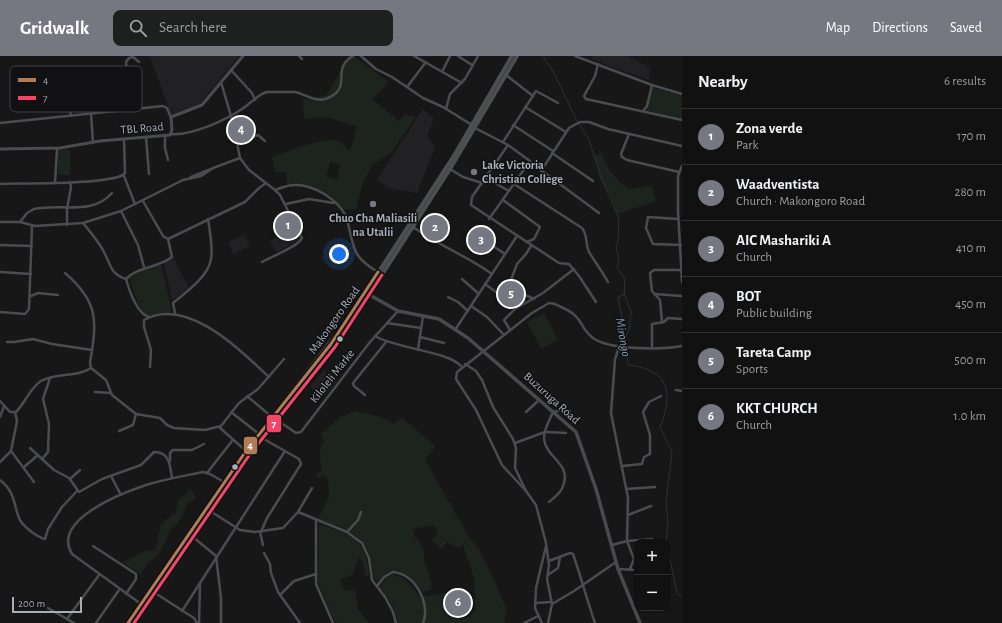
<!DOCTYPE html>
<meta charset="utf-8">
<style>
body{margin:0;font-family:"Alegreya Sans",sans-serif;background:#1e1f1f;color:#f1f3f6}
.controls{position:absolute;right:12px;bottom:12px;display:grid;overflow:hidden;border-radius:8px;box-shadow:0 1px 3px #0004}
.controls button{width:36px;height:36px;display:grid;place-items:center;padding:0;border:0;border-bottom:1px solid #303131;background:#111;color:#f1f3f6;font:20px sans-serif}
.scale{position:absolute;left:12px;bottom:10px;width:70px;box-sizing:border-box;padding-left:4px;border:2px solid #a8adb8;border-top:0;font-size:11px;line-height:14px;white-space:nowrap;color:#a8adb8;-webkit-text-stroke:3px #111113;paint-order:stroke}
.you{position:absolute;left:339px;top:198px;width:14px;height:14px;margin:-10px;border:3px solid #fff;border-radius:50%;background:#1a73e8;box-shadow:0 0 0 6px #1a73e833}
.badge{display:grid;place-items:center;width:26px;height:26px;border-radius:50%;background:#757880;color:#fff;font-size:13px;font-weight:700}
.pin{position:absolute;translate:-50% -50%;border:2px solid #fff;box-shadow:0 1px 4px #0006}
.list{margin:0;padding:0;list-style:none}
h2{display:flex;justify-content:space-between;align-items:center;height:52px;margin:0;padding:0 16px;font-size:17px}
h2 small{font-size:13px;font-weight:400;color:#9c9d9f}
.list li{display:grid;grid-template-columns:26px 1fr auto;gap:12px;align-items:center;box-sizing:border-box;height:56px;padding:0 16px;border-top:1px solid #303131}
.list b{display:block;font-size:15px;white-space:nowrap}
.list p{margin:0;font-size:13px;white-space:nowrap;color:#9c9d9f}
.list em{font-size:13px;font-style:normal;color:#9c9d9f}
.icon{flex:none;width:22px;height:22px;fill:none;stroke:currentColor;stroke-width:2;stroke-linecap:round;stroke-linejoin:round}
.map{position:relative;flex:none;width:682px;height:567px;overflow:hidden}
header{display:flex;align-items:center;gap:24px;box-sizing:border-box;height:56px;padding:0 20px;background:#757880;color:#fff}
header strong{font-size:19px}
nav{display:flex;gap:22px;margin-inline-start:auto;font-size:14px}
.search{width:280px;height:36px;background:#1e1f1f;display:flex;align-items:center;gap:10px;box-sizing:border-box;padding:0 14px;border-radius:8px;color:#9c9d9f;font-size:15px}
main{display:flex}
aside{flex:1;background:#111}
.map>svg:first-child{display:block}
</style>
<header>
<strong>Gridwalk</strong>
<div class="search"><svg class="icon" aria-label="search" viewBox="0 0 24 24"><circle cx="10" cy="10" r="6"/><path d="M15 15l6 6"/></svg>Search here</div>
<nav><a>Map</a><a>Directions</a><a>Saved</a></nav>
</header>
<main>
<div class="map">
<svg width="682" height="567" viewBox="0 0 682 567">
<rect width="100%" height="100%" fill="#171717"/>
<g fill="#212123">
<path d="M150,0h89l-40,49 -28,10z"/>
<path d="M594,0h33l23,11 -1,13 -38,-13 -20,-9z"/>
<path d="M423,53l11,10 -7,18 8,10 -18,46 -28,-5 -12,-8z"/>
<path d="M295,173l6,10 -25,13 -6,-11z"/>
<path d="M244,179l6,11 -17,8 -5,-12z"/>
<path d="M174,203l15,29 -17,12 -8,-37z"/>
<path d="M324,315l13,10 -14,17 -13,-12z"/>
</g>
<g fill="#1d241e" fill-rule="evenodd">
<path d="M349,0h4l36,26 -17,17 27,22 7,-7 10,3 -25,36 -20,13 -9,20 -6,23h-13l-15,-14 -22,-11h-19l-1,-12h-11l-3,-15c14,-5 54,-21 66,-16 4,1 8,7 12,10l7,-25 -32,-9 -21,2 -1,-19 24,-5zM330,106l10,2 -3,16 -11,-3z"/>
<path d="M651,31l31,9v24l-37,-10z"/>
<rect x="58" y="94" width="12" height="25"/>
<path d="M603,97c2,15 14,28 26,36l23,-3 4,15 -39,13 -7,-19 -11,-18 -5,-22z"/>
<path d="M161,209l11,47 -29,5 -14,-39 15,-10z"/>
<path d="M544,257l14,27 -17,9 -14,-27z"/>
<path d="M355,355l26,6 12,7 9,-6 34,28 -11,14 45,79 -11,9 -12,-6 -5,7 -11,-8 7,-10 -5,-6 -21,4 3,8 5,4 4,10v8l8,25 -2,6 -7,2c-15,-16 -28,-33 -46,-9 -5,-7 -4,-16 -6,-24 -5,-26 -31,-32 -53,-40l11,-23 -1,-17 -5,-4 -4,3 -3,-3 6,-5c-2,-10 -5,-21 3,-29l-4,-7 19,-17z"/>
<path d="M190,433l6,9 -9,6 -8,18 -9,8 -12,26 -9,5 -8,13 -18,-12 22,-11 10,-1 6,-25 11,-11h3l4,-16 5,-2z"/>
<path d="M319,468c33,12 47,12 50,52l-3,1 -4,-17 -4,-2 -5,16 -13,6 5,11 10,-2 3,21 11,13h-32l-4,-5 -15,-36z"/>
<path d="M471,483l12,17 24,54 -3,13h-106c-3,-15 -9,-25 -19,-36l6,-9 8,-4 13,6 14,17 29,-4 -3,12 6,10 12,3 5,-1 6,-8 -1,-31 -11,-33z"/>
</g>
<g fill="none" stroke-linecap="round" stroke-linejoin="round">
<g stroke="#2a3239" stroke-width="1">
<path d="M543,0l10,15 23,48 13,21 13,40 17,38 -1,23 -2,5 3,16 -2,5 8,13 -1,15 -6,2 4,20 -1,5 3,4 -3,5 1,5 4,3 1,19 2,7c40,5 45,27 31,62l12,25 -6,51 2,19 -2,20"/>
<path d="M624,236l4,13 4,8c-4,6 -1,11 -3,16 -1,4 -3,5 -3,9"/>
<path d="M667,490l10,47 5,5"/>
</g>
<g stroke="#4b4c50" stroke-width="2.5">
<path d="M299,0l3,3"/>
<path d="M361,0l15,13 16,8 31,21 20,9 29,18"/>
<path d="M414,0l48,27"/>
<path d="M458,0l14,9"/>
<path d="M575,0l77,29 30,9"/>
<path d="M598,8l-3,12 -11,20 2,3 96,21"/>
<path d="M231,14l21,23 3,7"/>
<path d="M443,14l7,-14"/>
<path d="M506,19l27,21"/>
<path d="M221,26l12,41 7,35 9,12 26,20 5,5 22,43c-4,9 -30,18 -40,24"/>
<path d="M102,30l20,-7 5,1"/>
<path d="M407,31l19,-25"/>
<path d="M35,34l16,-4 15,1 5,29"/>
<path d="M525,51l41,25"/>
<path d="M446,53l4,-15 15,-15 13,-23"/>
<path d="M131,54l-5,-48 3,-4 4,-1 6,5"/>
<path d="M643,55l4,-5 5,-21"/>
<path d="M91,58l2,28"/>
<path d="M0,67l163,-17 4,2 4,10"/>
<path d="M513,69l40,26"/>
<path d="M475,72l33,17 22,16 -41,58"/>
<path d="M171,78c20,2 55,-14 71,-25 8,-5 16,-15 25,-17 3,0 25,0 28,0 13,3 23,13 37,4 19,-12 -1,-27 21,-40"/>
<path d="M629,78l-8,20 1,3 5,3 52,12"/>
<path d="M165,80v12l3,12"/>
<path d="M146,81l3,37"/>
<path d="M503,86l33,-51 22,12"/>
<path d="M237,88l21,-9 7,6"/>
<path d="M508,89l-36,52 -1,8 88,58 10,1 10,12 17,26"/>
<path d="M552,97l41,28"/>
<path d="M530,106l69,51"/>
<path d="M682,110l-4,10v35l4,71"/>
<path d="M450,113l13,8 19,6"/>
<path d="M541,115l28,-43 11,-6h9l19,7 74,17"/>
<path d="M124,120l11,28"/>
<path d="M191,121l20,-8"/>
<path d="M486,122l23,13"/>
<path d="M55,127l2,-34"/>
<path d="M0,128c18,-1 118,1 125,-11l-1,-34"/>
<path d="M514,128l68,44c6,7 3,16 7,24 6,10 13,19 19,30"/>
<path d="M275,134c6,-2 12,-5 19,-5 19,-1 43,14 52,31 9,30 3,39 32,56"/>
<path d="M503,144l37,27 -6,12 -7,3"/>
<path d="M143,145l20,35 5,3 77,-37 14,-14 7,-5"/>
<path d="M286,148l23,-5 25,4"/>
<path d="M121,155l17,34 6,22"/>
<path d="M678,163l-30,-2 -2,11 7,16 28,1"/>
<path d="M0,166h20l15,4 48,-3 38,-12 62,-31 18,-4 12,-8 27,-10"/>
<path d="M20,166l7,-9 7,-4c27,-6 58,7 78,-16"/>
<path d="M83,167c8,10 17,20 22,31 6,12 6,20 21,25"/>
<path d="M67,169v-16l4,-22 -1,-5"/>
<path d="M413,171c25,18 54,29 79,47"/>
<path d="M487,186l18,12"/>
<path d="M0,189l32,1"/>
<path d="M531,190l-5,8 -9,10 -6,16 1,5 5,6 17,8"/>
<path d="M0,216l31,2"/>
<path d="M65,217c34,29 32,48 25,90l1,5 15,12 6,15 24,19 24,4 7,7 7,3 31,2 16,-4 18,-23 19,-14 26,-30"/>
<path d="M462,223l17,15"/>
<path d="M485,228l32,23"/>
<path d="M654,238l28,2"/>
<path d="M31,240l7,-3 20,2"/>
<path d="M448,241l10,5 10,9"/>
<path d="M471,250l16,11 17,18"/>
<path d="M0,256l25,2 4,-5 3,-83"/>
<path d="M175,257l-2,-10c12,-10 36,-27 38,-44 2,-12 -1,-27 -3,-40"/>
<path d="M149,261c-12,-3 -20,-27 -23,-38 13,-13 32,-11 46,-22l-4,-18"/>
<path d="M662,266l-2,-22 -8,-9 -2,-18 4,-3h27"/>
<path d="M387,267l34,5"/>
<path d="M455,274l62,-94"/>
<path d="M510,274l-6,-10 11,-11 28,-16 31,-24"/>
<path d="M375,280c22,13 74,15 87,31"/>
<path d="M420,281l24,6"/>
<path d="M7,286h7l19,-3 19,5 40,6"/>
<path d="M619,291l-4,12 -4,54 17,85 -1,43 7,18 -4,10"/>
<path d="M652,291v-23l12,-2 4,-4 14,1"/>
<path d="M418,294l5,-34"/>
<path d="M465,308l11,7 6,9 11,27 20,32 3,9 -1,20 11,23"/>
<path d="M150,311l1,-17 -7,-23v-7c43,-24 96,30 125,57"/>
<path d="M676,334l6,1"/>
<path d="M95,336l16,1"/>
<path d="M365,339l-11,-9 -1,-3 33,-41"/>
<path d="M247,340l25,21"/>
<path d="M0,345l10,11h6c9,-9 14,-24 25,-31 15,-9 35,-3 50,-13"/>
<path d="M15,356l2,9 -6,30 23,31"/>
<path d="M231,356l28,22"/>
<path d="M526,356l13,-12"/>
<path d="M554,356l7,-2 9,1"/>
<path d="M0,361l4,-11"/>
<path d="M277,364l19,13 5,-1 69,-90 28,-31"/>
<path d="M219,371l27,24"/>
<path d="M119,375l14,-6 3,-11"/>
<path d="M546,376l20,1"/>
<path d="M515,387l30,-11"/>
<path d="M30,392l24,22 15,8 10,14 23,-13 39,-14 13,-13c16,0 16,14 18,26"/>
<path d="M42,403l6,-7 1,-28 -6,-25 7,-21"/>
<path d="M170,405v-8l3,-3h19l12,-6"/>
<path d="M0,406l11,-11"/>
<path d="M622,410l20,-2 2,-7 6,-3v-19l-7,-23 6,-10 12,-6"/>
<path d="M24,411l14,-12"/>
<path d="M207,417l25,-32"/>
<path d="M111,420l10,19"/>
<path d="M70,423l10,-9"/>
<path d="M0,424c15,12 13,22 19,38 3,8 18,19 26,21l3,-10 14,-22 15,-16"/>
<path d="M626,433l29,-2"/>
<path d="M549,446c7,-6 13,-10 15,-19 6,-19 -18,-26 -20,-44 -1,-8 6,-20 9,-27"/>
<path d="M210,455l30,19 15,2 28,-4 15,-16 49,20 15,11 7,15 3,22 13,17 8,15 3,11"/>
<path d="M298,456l14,-24"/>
<path d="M628,459l23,-9"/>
<path d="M316,465v63l17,39"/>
<path d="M260,476l3,13"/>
<path d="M261,476l6,-14 34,-54 -2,-5 -37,-21"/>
<path d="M347,476l11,-12 3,-8"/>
<path d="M193,481l23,19 5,42v25"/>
<path d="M612,489l15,-4 25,-2"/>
<path d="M93,490l43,28v5l-10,15"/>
<path d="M264,497l6,11 1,9 7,19 22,31"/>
<path d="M549,505l21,-8 3,1c8,23 14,46 22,69"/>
<path d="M618,513l19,1"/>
<path d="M548,519l10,-7 2,-11"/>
<path d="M377,530l7,-9 9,-5c22,2 38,31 30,51"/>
<path d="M155,537l39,25 3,5"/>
<path d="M280,539l14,-14 22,-7"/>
<path d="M536,547l15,-1"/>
<path d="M141,548l-69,-50c-21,-34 50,-61 74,-69 19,-6 38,-9 57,-13l7,2 14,8"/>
<path d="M552,548l-5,-25 2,-14 -3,-22 -10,-38 -10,-14 -24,-26 -26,-55 -20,-31 1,-7 75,-59 17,-10c5,0 8,2 12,4 24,10 17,20 32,31 16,12 70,12 89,8"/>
<path d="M48,552l26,15"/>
<path d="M182,555l103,-160"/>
<path d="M67,563l32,-44"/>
<path d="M96,567l23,-33"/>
<path d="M199,567l1,-39"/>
<path d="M524,567l14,-7"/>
<path d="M542,567l-7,-15 1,-20 10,-42"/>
<path d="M548,567l4,-19 22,-13 42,-29"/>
</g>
<path stroke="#4b4c50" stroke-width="3" d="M0,93l60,-1 40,-7 70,-6 2,-5 -1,-13 31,-12 41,-49"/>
<path stroke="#4a4a4e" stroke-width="3.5" d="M368,238l30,17 41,8 29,19 108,94 20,57 22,80 22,54"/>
<g stroke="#4d4f52" stroke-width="4">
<path d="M128,567l118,-172 103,-133 106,-164 57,-98"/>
<path d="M133,567l129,-185 92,-120 96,-149 67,-113"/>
</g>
<defs>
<path id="bus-1" d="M128,567l118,-172 85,-107 47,-72"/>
<path id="bus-2" d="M134,567l116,-169 85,-107 47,-72"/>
</defs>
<use href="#bus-1" stroke="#111113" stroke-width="6"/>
<use href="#bus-2" stroke="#111113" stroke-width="6"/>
<use href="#bus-1" stroke="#b07c57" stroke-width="3"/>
<use href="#bus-2" stroke="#f34667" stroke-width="3"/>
</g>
<g fill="#757880" stroke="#111113" stroke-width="1.5">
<circle cx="474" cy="116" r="4"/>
<circle cx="373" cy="148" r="4"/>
</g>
<g fill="#a8adb8" stroke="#111113" stroke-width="1.5">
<circle cx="340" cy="283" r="3.5"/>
<circle cx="235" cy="411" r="3.5"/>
</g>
<g text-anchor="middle" stroke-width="3" stroke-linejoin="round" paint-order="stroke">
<g font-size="12" fill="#a8adb8" stroke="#111113">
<text transform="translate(142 72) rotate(-5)" y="4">TBL Road</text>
<text transform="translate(334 264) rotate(-55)" y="4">Makongoro Road</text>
<text transform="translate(332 320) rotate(-52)" y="4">Kiloleli Marke</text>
<text transform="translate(552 342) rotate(42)" y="4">Buzuruga Road</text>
</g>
<g font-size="12" font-weight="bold" fill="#a8adb8" stroke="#111113" text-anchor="start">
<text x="482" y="113">Lake Victoria<tspan x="482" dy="14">Christian College</tspan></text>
<text x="373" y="166" text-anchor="middle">Chuo Cha Maliasili<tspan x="373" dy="14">na Utalii</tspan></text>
</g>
<g font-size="13" font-style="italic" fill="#7f9bb3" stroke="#111113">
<text transform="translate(624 281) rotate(80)" y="5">Mirongo</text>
</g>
</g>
<rect x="10" y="10" width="132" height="46" rx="6" fill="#111113" stroke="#3e4045" stroke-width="1"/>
<rect x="18" y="22" width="18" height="4" fill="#b07c57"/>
<rect x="18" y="40" width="18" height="4" fill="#f34667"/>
<g font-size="11" fill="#a8adb8">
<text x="43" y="28">4</text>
<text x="43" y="46">7</text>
</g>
<g stroke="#111113" stroke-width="1.5">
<rect x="266" y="358" width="16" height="19" rx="4" fill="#f34667"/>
<rect x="243" y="380" width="15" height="19" rx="4" fill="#b07c57"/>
</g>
<g font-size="11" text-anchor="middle" font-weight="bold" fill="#fff">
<text x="274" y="371">7</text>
<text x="250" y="393">4</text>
</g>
</svg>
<div class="controls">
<button>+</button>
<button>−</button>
</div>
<div class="scale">200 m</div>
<div class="you"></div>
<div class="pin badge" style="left:288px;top:170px">1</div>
<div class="pin badge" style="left:435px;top:172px">2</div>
<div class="pin badge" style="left:481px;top:184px">3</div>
<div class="pin badge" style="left:241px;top:74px">4</div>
<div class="pin badge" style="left:511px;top:238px">5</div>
<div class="pin badge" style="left:458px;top:547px">6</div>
</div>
<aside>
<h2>Nearby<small>6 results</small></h2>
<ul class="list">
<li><span class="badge">1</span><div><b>Zona verde</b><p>Park</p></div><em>170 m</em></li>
<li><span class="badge">2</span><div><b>Waadventista</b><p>Church · Makongoro Road</p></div><em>280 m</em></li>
<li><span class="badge">3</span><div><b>AIC Mashariki A</b><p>Church</p></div><em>410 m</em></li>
<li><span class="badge">4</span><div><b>BOT</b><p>Public building</p></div><em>450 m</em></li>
<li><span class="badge">5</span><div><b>Tareta Camp</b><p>Sports</p></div><em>500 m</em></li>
<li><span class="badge">6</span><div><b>KKT CHURCH</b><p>Church</p></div><em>1.0 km</em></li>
</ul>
</aside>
</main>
